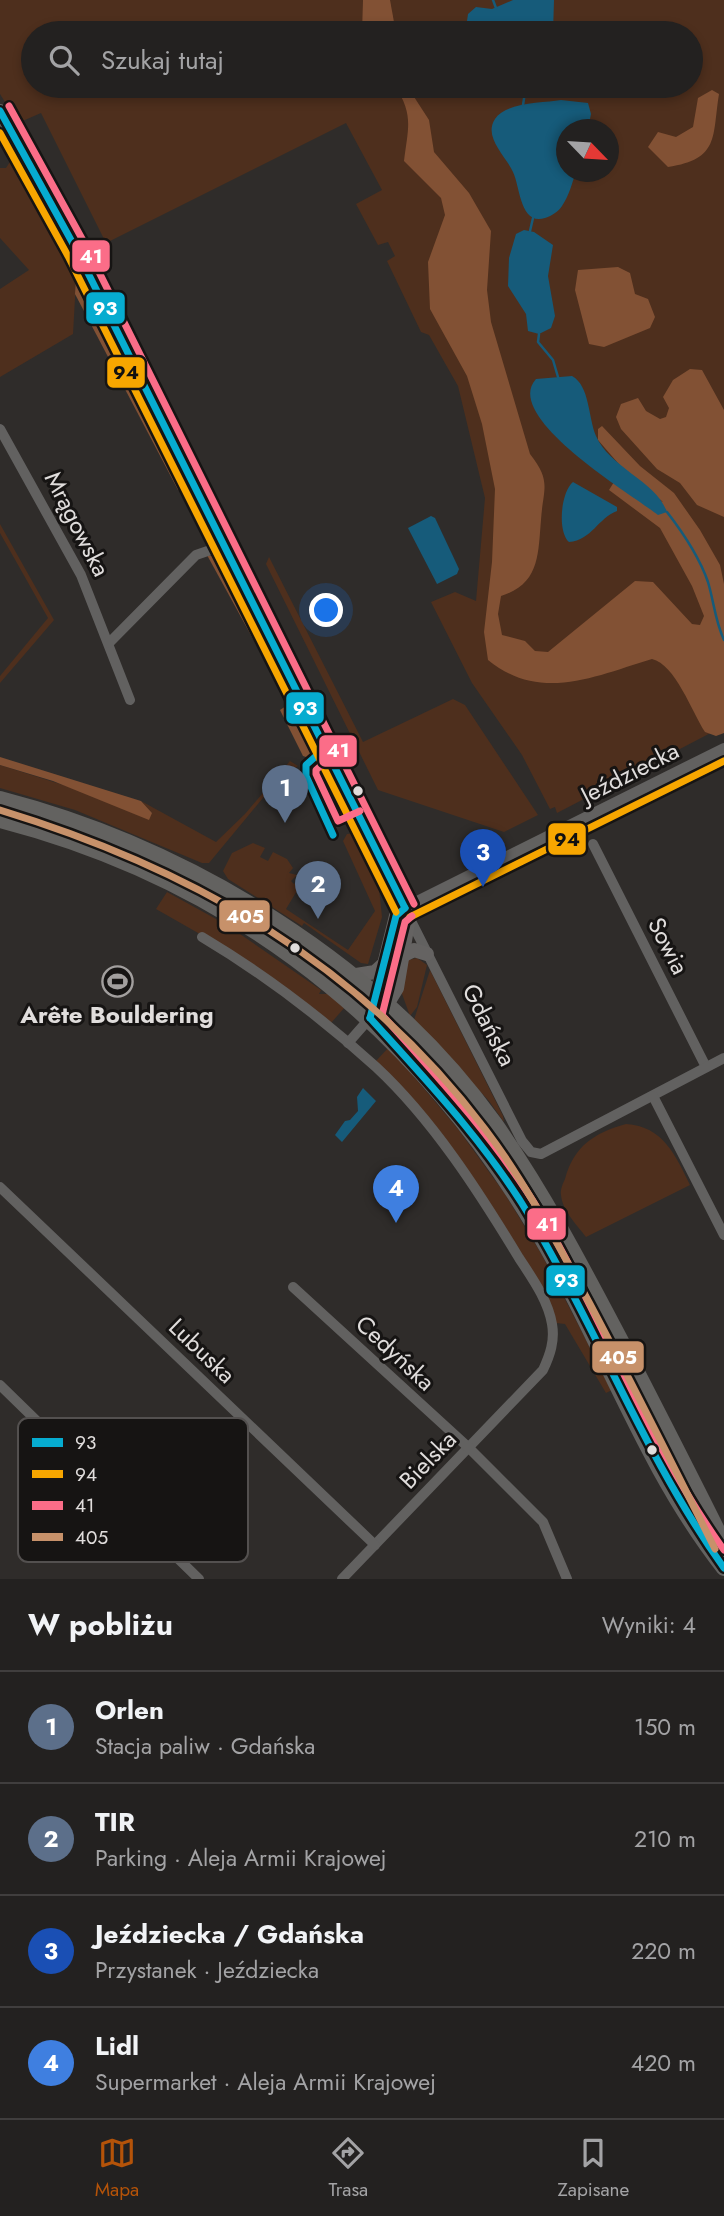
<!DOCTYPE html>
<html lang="pl">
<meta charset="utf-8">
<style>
body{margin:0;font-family:Jost,sans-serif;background:#2f2e2d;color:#f1f3f6}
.compass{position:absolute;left:556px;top:119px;width:63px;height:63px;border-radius:50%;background:#232120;box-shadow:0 4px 10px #0003;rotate:115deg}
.you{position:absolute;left:327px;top:611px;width:24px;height:24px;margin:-18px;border:5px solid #fff;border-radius:50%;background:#1a73e8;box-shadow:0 0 0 10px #1a73e833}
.badge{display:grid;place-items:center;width:46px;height:46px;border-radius:50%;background:#b45309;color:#fff;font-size:23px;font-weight:700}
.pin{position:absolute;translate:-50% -58px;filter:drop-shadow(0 2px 4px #0008)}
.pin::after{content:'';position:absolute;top:37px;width:24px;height:21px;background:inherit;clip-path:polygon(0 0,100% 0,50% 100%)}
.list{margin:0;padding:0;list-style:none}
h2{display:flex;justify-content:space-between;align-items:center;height:91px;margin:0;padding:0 28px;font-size:30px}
h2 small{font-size:23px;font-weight:400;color:#a3a3a5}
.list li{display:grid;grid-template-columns:46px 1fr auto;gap:21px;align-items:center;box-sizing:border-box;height:112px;padding:0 28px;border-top:2px solid #403e3e}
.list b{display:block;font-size:26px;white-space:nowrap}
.list p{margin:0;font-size:23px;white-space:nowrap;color:#a3a3a5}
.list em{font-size:23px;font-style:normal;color:#a3a3a5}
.icon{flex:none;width:38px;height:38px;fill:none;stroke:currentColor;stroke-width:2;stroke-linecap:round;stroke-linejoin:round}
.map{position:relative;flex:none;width:724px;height:1579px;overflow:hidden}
.search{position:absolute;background:#232120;box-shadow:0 4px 10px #0003;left:21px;right:21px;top:21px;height:77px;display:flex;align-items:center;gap:18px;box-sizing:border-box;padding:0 24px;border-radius:38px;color:#a3a3a5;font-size:26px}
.sheet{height:539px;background:#232120}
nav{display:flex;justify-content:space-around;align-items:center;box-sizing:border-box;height:98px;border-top:2px solid #403e3e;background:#232120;font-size:19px;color:#a3a3a5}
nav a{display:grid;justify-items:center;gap:4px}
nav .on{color:#b45309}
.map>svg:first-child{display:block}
</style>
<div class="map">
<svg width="724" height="1579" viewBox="0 0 724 1579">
<rect width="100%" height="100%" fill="#2f2c2a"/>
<g fill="#4e2f1d" fill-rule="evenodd">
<path d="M0,0h724v726l-167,87 -2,-6 -5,2 -28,-54 -50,-72 -41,-81 24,-10 21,9 9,-103 -27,-112 -29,-51 -8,-3 -34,-71 8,-5 -7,-14 -10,3 -22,-41 26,-14 -36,-67 -240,120 -65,-130 -23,10 -18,-29zM33,33h658v53h-658zM566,130h42v42h-42z"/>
<path d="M13,157l64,106 -4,71 -73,43v-88l29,-19 -29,-32v-70h6z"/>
<path d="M0,524l54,96 -54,63v-7l48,-58 -48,-85z"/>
<path d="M269,557l94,185 90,-43 12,6 73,110 -34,17 -126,-42 -112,-226z"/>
<path d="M290,761l8,5 -26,21 -63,76h-7l-127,-53 -75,-22v-23l152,48 -11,-12 75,41 29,-28z"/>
<path d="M318,763l8,1 3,4 24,53 -8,3 -7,-3 1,-6 -19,-38h-6l-4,-3z"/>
<path d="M0,805l42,11 148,60 104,64 65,50 -4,5c-111,-94 -217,-140 -355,-181z"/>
<path d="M357,833l8,9 20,43 -6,3 3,29 -14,47 -7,-1 -57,-40 -2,3 -74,-47 -5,-8 9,-18 21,-10 12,5 -5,9 8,4 5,-9 14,7 6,9 -4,5 8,2 -6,6 3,3 4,-4v9l-12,20 62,41 27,-39 -32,-70 4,-7z"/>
<path d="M167,892l60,33 94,65 -2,4h9l17,13 -14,16 -75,-57 -100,-57z"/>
<path d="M417,958l10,7 -10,42 -7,9 -9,-25 7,-31z"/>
<path d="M430,970l73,146 1,6 -15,-21 -75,-81z"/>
<path d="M403,1032c103,102 164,220 229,348l-7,3c-63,-123 -119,-254 -228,-345z"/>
<path d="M389,1047l69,82 47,65 37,61 70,135 -6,3 -41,-69 -9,-1 -29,-61 -151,-201z"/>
<path d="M626,1124c37,2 50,32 64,61l-104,52c-9,-12 -24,-27 -25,-42 -1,-5 2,-12 4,-16 9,-33 29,-46 61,-55z"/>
</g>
<g fill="#825134">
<path d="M363,0h27l6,33h-34z"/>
<path d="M395,86h12l22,34 5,32 35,41 22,38 -4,59 4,32 39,132c22,28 13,34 11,66 -3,34 -1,64 -40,76l-3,18 4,21 23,6 10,10 13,1 87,-71 18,1 39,42 8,1 4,-9 -12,-30 -32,-58 -51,-38 5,-8 49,20 -39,-32 -26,-30v-11l4,-3 38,40 34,27 26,37 20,35 4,19v149l-8,3 -11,-4c-13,-20 -30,-68 -53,-73 -57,17 -111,44 -164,1l-4,-28 8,-70 3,-73 -13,-65 -15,-48 -37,-67 -2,-47 17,-47 -4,-17 -37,-37c4,-33 10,-46 -9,-75z"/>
<path d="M712,90l7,4c-7,43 1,65 -51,73l-20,-20 10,-15 18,5 17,-10 5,-29z"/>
<path d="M77,263l109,223 -1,6 -7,-2 -103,-196z"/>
<path d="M618,267l12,6 5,21 13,5 7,18 -5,11 -46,19 -15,-3 -14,-54 3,-20z"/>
<path d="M690,369l12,1 22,40v107l-27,-12 -17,-22 -23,-14 -36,-40 -5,-12 5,-13 17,-6 8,13 14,8 6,-2 3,-9 -6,-11 10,-17z"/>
<path d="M207,555l12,2 6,7 55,107 1,9 -4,3z"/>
<path d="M281,691c19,4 36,43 33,61l-5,6 -6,-2 -23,-46 9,-6z"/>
<path d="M0,757l141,44 11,12 -3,7 -96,-39 -53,-16z"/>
</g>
<g fill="#165b7a">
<path d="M513,0h41l-1,33h-75l-11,-12 1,-7 8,-7 16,2z"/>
<path d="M561,100l27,3 3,11 -3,15 -22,1v42h10c-4,11 -7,24 -14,34 -4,6 -11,10 -17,12 -25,8 -25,-32 -32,-46 -7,-16 -30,-35 -18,-53 11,-17 48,-16 66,-19z"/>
<path d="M524,230l10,2 19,13 -5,31 7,40 -4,12 -12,6 -11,-3 -2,-17 -18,-28 1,-28 7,-24z"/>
<path d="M572,376c18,10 16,41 24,60 14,32 60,45 71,76l-9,3c-24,-19 -157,-98 -122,-136z"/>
<path d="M573,482l44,25v4c-19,7 -25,29 -48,31 -12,-11 -8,-50 4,-60z"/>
<path d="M431,516l4,2 24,51 -2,5 -20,10 -29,-56z"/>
<path d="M363,1088l13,13 -34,41 -7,-7 10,-14 5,-1 8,-9 -1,-14z"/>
</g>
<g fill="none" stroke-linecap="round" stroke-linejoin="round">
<g stroke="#165b7a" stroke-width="2.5">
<path d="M493,0l3,8"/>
<path d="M523,105l3,-19"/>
<path d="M530,231l3,-13"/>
<path d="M539,334l-1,8 15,18 5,17"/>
<path d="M667,512c17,22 32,44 41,70 6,20 7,39 16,58"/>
</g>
<g stroke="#626160" stroke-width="10">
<path d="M0,429l81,146 49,125"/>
<path d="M109,643l87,-88 29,-10"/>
<path d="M593,844l113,223"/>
<path d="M409,917l113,224 9,11 10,2 183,-96"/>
<path d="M202,937c62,37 120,81 174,130 57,53 103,125 143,191 13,20 29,42 33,66 3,17 -2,31 -9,46l-201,209"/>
<path d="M348,1043l22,-25"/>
<path d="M653,1096l71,139"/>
<path d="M0,1187l375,358"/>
<path d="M293,1287l176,161 74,74 24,57"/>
<path d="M0,1385l199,194"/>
</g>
<path stroke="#626160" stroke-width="12" d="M405,908l319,-159"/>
<g stroke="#656362" stroke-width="14">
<path d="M0,111l77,140 287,570 45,96 -12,71 -11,18 -16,12"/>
<path d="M400,957l14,-7 13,4"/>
<path d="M350,976l25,-4 11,-10"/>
<path d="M374,1005l22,-89 9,-8"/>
</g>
<g stroke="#636260" stroke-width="16">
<path d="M0,799c189,49 380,165 495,325 49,70 88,145 128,221 34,66 68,132 101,199"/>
<path d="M0,820c252,65 440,226 561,453 53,99 93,206 163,295"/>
</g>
<defs>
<g id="bus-1">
<path d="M0,111l77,140 328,657"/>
<path d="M326,747l-20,18v11l27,59"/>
<path d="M370,1018c58,64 118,127 162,202 68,115 114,239 192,348"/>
<path d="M370,1018l26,-102 9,-8"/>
</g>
<g id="bus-2">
<path d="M0,133l68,123 328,656"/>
<path d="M410,917l314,-156"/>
</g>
<g id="bus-3">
<path d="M9,106l77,140 328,658"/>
<path d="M333,755l-17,15v4l22,47 22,-10"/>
<path d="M412,916l-7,6 -23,93c57,63 115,126 159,199 65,110 108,232 183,336"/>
</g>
<path id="bus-4" d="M0,810c194,59 361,155 485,319 41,54 73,116 105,175 43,81 84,163 125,245"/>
</defs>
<use href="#bus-1" stroke="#161413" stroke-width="12"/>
<use href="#bus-2" stroke="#161413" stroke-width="12"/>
<use href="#bus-3" stroke="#161413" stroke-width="12"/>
<use href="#bus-4" stroke="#161413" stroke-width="12"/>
<use href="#bus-1" stroke="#06acd0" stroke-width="7"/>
<use href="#bus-2" stroke="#f7a600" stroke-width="7"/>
<use href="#bus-3" stroke="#fb6d88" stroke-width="7"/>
<use href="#bus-4" stroke="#c7916a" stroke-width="7"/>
</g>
<defs>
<symbol id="stadium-ring" viewBox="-11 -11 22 22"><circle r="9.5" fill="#161413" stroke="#a29f9e" stroke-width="1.5"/><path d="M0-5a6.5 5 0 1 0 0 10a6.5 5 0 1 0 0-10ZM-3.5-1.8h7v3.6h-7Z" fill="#a29f9e"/></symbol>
</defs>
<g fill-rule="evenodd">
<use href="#stadium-ring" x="100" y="964" width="35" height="35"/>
</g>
<g fill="#e0dddc" stroke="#161413" stroke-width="2.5">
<circle cx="358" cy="791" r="6"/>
<circle cx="295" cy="948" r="6"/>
<circle cx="652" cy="1450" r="6"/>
</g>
<g text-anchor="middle" stroke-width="6" stroke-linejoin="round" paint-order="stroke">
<g font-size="24" fill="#e0dddc" stroke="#161413">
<text transform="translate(77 524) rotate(63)" y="8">Mrągowska</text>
<text transform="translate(630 773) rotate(-27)" y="8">Jeździecka</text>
<text transform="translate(668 946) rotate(63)" y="8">Sowia</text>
<text transform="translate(489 1025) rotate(63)" y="8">Gdańska</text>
<text transform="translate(202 1351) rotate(44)" y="8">Lubuska</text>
<text transform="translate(395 1353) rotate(43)" y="8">Cedyńska</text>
<text transform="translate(428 1460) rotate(-46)" y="8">Bielska</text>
</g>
<g font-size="24" font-weight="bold" fill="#e0dddc" stroke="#161413">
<text x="117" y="1023">Arête Bouldering</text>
</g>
</g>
<rect x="18" y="1418" width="230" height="144" rx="10" fill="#161413" stroke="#53504f" stroke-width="2"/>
<rect x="32" y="1438" width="31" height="9" fill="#06acd0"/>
<rect x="32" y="1470" width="31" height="8" fill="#f7a600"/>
<rect x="32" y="1501" width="31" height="9" fill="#fb6d88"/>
<rect x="32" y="1533" width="31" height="8" fill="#c7916a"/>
<g font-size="19" fill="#e0dddc">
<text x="75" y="1449">93</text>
<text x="75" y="1481">94</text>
<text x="75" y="1512">41</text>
<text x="75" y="1544">405</text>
</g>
<g stroke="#161413" stroke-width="2.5">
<rect x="71" y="239" width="40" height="34" rx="7" fill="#fb6d88"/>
<rect x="85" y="291" width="41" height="34" rx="7" fill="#06acd0"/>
<rect x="106" y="356" width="40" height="33" rx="7" fill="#f7a600"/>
<rect x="285" y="691" width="40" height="34" rx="7" fill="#06acd0"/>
<rect x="318" y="734" width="40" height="34" rx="7" fill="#fb6d88"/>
<rect x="547" y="822" width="40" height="34" rx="7" fill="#f7a600"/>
<rect x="218" y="899" width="53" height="34" rx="7" fill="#c7916a"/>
<rect x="526" y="1207" width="41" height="34" rx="7" fill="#fb6d88"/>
<rect x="545" y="1264" width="41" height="33" rx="7" fill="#06acd0"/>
<rect x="591" y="1340" width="54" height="34" rx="7" fill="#c7916a"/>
</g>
<g font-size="19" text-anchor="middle" font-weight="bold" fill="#fff">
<text x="91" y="263">41</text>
<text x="105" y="315">93</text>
<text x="305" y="715">93</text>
<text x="338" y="757">41</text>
<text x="245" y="923">405</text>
<text x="547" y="1231">41</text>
<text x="566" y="1287">93</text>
<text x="618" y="1364">405</text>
</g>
<g font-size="19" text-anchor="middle" font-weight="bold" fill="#111">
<text x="126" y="379">94</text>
<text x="567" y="846">94</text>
</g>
</svg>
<svg class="compass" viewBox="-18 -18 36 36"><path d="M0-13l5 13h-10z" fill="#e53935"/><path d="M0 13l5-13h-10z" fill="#a3a3a5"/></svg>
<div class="you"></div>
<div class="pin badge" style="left:285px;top:823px;background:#5c6f8a">1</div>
<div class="pin badge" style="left:318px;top:919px;background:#5c6f8a">2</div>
<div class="pin badge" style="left:483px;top:887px;background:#1a4fb4">3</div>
<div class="pin badge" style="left:396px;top:1223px;background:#3f7fe0">4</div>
<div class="search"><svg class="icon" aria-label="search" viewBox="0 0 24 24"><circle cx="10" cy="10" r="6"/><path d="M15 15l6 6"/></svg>Szukaj tutaj</div>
</div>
<section class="sheet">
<h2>W pobliżu<small>Wyniki: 4</small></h2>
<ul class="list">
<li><span class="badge" style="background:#5c6f8a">1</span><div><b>Orlen</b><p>Stacja paliw · Gdańska</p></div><em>150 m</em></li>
<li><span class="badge" style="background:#5c6f8a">2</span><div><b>TIR</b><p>Parking · Aleja Armii Krajowej</p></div><em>210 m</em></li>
<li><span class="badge" style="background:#1a4fb4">3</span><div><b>Jeździecka / Gdańska</b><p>Przystanek · Jeździecka</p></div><em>220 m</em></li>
<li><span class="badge" style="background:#3f7fe0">4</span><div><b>Lidl</b><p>Supermarket · Aleja Armii Krajowej</p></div><em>420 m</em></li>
</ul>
</section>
<nav>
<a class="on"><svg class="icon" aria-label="map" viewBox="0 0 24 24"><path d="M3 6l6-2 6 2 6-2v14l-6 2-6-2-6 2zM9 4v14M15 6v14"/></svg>Mapa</a>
<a><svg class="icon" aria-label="directions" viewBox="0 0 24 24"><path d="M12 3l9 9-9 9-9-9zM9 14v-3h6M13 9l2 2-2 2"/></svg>Trasa</a>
<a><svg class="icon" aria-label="saved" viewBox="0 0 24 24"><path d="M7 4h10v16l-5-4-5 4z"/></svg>Zapisane</a>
</nav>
